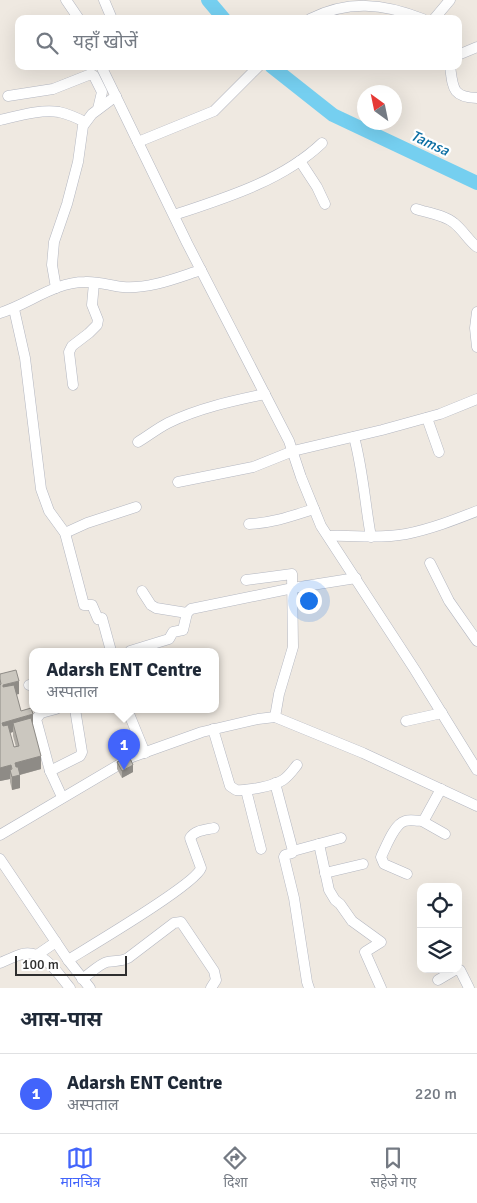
<!DOCTYPE html>
<html lang="hi">
<meta charset="utf-8">
<style>
body{margin:0;font-family:Signika,"Noto Sans Devanagari",sans-serif;background:#f2f2f3;color:#1f2937}
.controls{position:absolute;right:15px;bottom:15px;display:grid;overflow:hidden;border-radius:10px;box-shadow:0 5px 20px #0002}
.controls button{width:45px;height:45px;display:grid;place-items:center;padding:0;border:0;border-bottom:1px solid #e0e1e3;background:#fff;color:#1f2937;font:25px sans-serif}
.compass{position:absolute;left:357px;top:85px;width:45px;height:45px;border-radius:50%;background:#fff;box-shadow:0 5px 20px #0002;rotate:327deg}
.scale{position:absolute;left:15px;bottom:12px;width:112px;box-sizing:border-box;padding-left:5px;border:2px solid #2e2e2e;border-top:0;font-size:14px;line-height:18px;white-space:nowrap;color:#2e2e2e;-webkit-text-stroke:4px #fff;paint-order:stroke}
.you{position:absolute;left:308px;top:600px;width:18px;height:18px;margin:-12px;border:4px solid #fff;border-radius:50%;background:#1a73e8;box-shadow:0 0 0 8px #1a73e833}
.badge{display:grid;place-items:center;width:32px;height:32px;border-radius:50%;background:#4264fb;color:#fff;font-size:16px;font-weight:700}
.pin{position:absolute;translate:-50% -41px;filter:drop-shadow(0 1px 2px #0008)}
.pin::after{content:'';position:absolute;top:26px;width:18px;height:15px;background:inherit;clip-path:polygon(0 0,100% 0,50% 100%)}
.popup{position:absolute;left:29px;top:648px;width:190px;height:65px;box-sizing:border-box;display:grid;place-content:center;border-radius:10px;background:#fff;filter:drop-shadow(0 1px 4px #0005);font-size:16px;white-space:nowrap;color:#747a83}
.popup b{font-size:19px;color:#1f2937}
.popup::after{content:'';position:absolute;left:50%;top:100%;margin-left:-10px;border:10px solid transparent;border-top-color:#fff}
.list{margin:0;padding:0;list-style:none}
h2{display:flex;justify-content:space-between;align-items:center;height:65px;margin:0;padding:0 20px;font-size:21px}
h2 small{font-size:16px;font-weight:400;color:#747a83}
.list li{display:grid;grid-template-columns:32px 1fr auto;gap:15px;align-items:center;box-sizing:border-box;height:80px;padding:0 20px;border-top:1px solid #e0e1e3}
.list b{display:block;font-size:19px;white-space:nowrap}
.list p{margin:0;font-size:16px;white-space:nowrap;color:#747a83}
.list em{font-size:16px;font-style:normal;color:#747a83}
.icon{flex:none;width:28px;height:28px;fill:none;stroke:currentColor;stroke-width:2;stroke-linecap:round;stroke-linejoin:round}
.map{position:relative;flex:none;width:477px;height:988px;overflow:hidden}
.search{position:absolute;background:#fff;box-shadow:0 5px 20px #0002;left:15px;right:15px;top:15px;height:55px;display:flex;align-items:center;gap:12px;box-sizing:border-box;padding:0 18px;border-radius:10px;color:#747a83;font-size:19px}
.sheet{height:145px;background:#fff}
nav{display:flex;justify-content:space-around;align-items:center;box-sizing:border-box;height:70px;border-top:1px solid #e0e1e3;background:#fff;font-size:14px;color:#747a83}
nav a{display:grid;justify-items:center;gap:2px}
nav .on{color:#4264fb}
.map>svg:first-child{display:block}
</style>
<div class="map">
<svg width="477" height="988" viewBox="0 0 477 988">
<rect width="100%" height="100%" fill="#efe9e1"/>
<g fill="none" stroke-linecap="round" stroke-linejoin="round">
<g stroke="#75cff0" stroke-width="14">
<path d="M208,0l16,19"/>
<path d="M271,66l62,49 144,68"/>
</g>
<defs>
<g id="minor">
<path d="M66,0l13,19"/>
<path d="M104,0l8,19"/>
<path d="M310,19c38,-19 73,-16 113,0"/>
<path d="M434,19l16,-19"/>
<path d="M458,55l19,-8"/>
<path d="M101,66l86,177 102,198 12,36 20,49 94,144 62,100"/>
<path d="M450,66c3,22 2,31 27,32"/>
<path d="M8,96l45,-7 38,-15 3,2 8,16 -4,17"/>
<path d="M0,120c18,-4 40,-11 59,-8 9,2 18,6 26,10"/>
<path d="M138,142l76,-31 45,-45"/>
<path d="M300,161l17,26 8,17"/>
<path d="M416,209c12,4 29,6 38,14 9,7 14,17 23,24"/>
<path d="M174,215c51,-17 108,-34 148,-72"/>
<path d="M56,288l-4,-23 2,-23 13,-38 11,-42 5,-36 9,-12 24,-18"/>
<path d="M14,309l11,49 16,131 8,22 16,22 19,72h8l6,14 4,-1 9,33"/>
<path d="M477,312l-2,16 2,19"/>
<path d="M0,313c29,-9 54,-31 85,-31 13,-1 26,4 38,5 27,2 53,-9 78,-17"/>
<path d="M73,385l-4,-33 3,-6 17,-13 8,-8 1,-5 -6,-15 2,-22"/>
<path d="M427,418l12,34"/>
<path d="M354,437c9,33 11,67 17,100"/>
<path d="M138,442c10,-6 20,-14 30,-19 31,-15 64,-22 97,-29"/>
<path d="M178,482l75,-15 40,-16 89,-21 58,-16 37,-15"/>
<path d="M249,524c24,-1 43,-8 65,-15"/>
<path d="M65,533l22,-10 49,-16"/>
<path d="M329,536c26,-1 51,3 77,-2 25,-5 48,-14 71,-23"/>
<path d="M430,563l19,38 28,40"/>
<path d="M246,580l46,-6 1,73 -14,47 -4,23"/>
<path d="M142,591l9,14 5,3 31,5"/>
<path d="M130,651l39,-12 4,-7 10,-2 4,-17 4,-4 102,-21 63,-10"/>
<path d="M29,685l4,-1"/>
<path d="M56,709l-15,4 -5,6 14,52 12,26"/>
<path d="M127,709l18,44"/>
<path d="M406,721l36,-8"/>
<path d="M213,729l17,57 6,4c11,1 38,-4 47,-10 6,-4 10,-10 14,-15"/>
<path d="M50,771l30,-15 2,-4 -7,-43"/>
<path d="M275,783l18,68 -1,2 -7,2 -1,2 10,41 13,84 2,6"/>
<path d="M246,790l15,59"/>
<path d="M422,821l23,13"/>
<path d="M0,835l132,-78 70,-25 56,-13 17,-2 88,36 114,53"/>
<path d="M319,844l10,46 6,10 5,4 12,17 29,21 -16,10 16,36"/>
<path d="M293,851l48,-13"/>
<path d="M0,859l68,101 22,28"/>
<path d="M325,873l38,-9"/>
<path d="M407,874l-23,-10 -3,-7c5,-10 13,-33 24,-36 7,-2 13,1 19,-1l17,-31"/>
<path d="M37,955l19,-13"/>
<path d="M68,960c21,-13 128,-76 133,-92l-11,-30c5,-8 15,-8 24,-10"/>
<path d="M0,963c7,-3 15,-7 22,-9 22,-5 36,20 48,34"/>
<path d="M82,979c8,-5 17,-15 25,-17 8,-2 14,0 21,-4l46,-35 7,-1 33,49 2,9 -5,8"/>
<path d="M438,980l17,-10h5l9,18"/>
</g>
</defs>
<use href="#minor" stroke="#b4b7c1" stroke-width="11"/>
<use href="#minor" stroke="#fff" stroke-width="10"/>
</g>
<g fill="#afaba4" fill-rule="evenodd">
<path d="M0,674l19,20h-3l5,17 12,15 8,43 -21,6v13l-8,2 -2,-8v-3l-10,2zM13,732v4l3,11h-2l-4,-14z"/>
<path d="M117,762l16,10 -11,6 -5,-9z"/>
</g>
<g fill="#8e8b86">
<path d="M19,681v13l-16,4v-13z"/>
<path d="M33,714v13l-20,-4v9l-11,3v-12z"/>
<path d="M41,756v13l-26,7v-13z"/>
<path d="M11,765v10l-1,-5v9l-10,2v-13z"/>
<path d="M133,765v7l-11,6v-7z"/>
<path d="M20,775v13l-8,2v-13z"/>
</g>
<g fill="#cbc7bf" stroke="#8e8b86">
<path d="M16,670l3,11 -16,4v2l11,-2 7,26 10,-3 2,6 -31,9 1,3 5,-1 6,22 5,-1 -6,-23 18,-5 10,38 -26,7 1,4h2l2,8 -8,2 -2,-7 2,-1 -1,-4 -11,3v-83l1,-1 -1,-5v-5z"/>
<path d="M129,756l4,9 -11,6 -5,-9z"/>
</g>
<g text-anchor="middle" stroke-width="4.5" stroke-linejoin="round" paint-order="stroke">
<g font-size="15" font-style="italic" fill="#0d6fa3" stroke="#fff">
<text transform="translate(430 143) rotate(25)" y="5">Tamsa</text>
</g>
</g>
</svg>
<div class="controls">
<button><svg class="icon" aria-label="locate" viewBox="0 0 24 24"><circle cx="12" cy="12" r="6"/><path d="M12 2v4M12 18v4M2 12h4M18 12h4"/></svg></button>
<button><svg class="icon" aria-label="layers" viewBox="0 0 24 24"><path d="M12 4l9 5-9 5-9-5zM3 14l9 5 9-5"/></svg></button>
</div>
<svg class="compass" viewBox="-18 -18 36 36"><path d="M0-13l5 13h-10z" fill="#e53935"/><path d="M0 13l5-13h-10z" fill="#747a83"/></svg>
<div class="scale">100 m</div>
<div class="you"></div>
<div class="pin badge" style="left:124px;top:770px">1</div>
<div class="popup"><b>Adarsh ENT Centre</b>अस्पताल</div>
<div class="search"><svg class="icon" aria-label="search" viewBox="0 0 24 24"><circle cx="10" cy="10" r="6"/><path d="M15 15l6 6"/></svg>यहाँ खोजें</div>
</div>
<section class="sheet">
<h2>आस-पास<small></small></h2>
<ul class="list">
<li><span class="badge">1</span><div><b>Adarsh ENT Centre</b><p>अस्पताल</p></div><em>220 m</em></li>
</ul>
</section>
<nav>
<a class="on"><svg class="icon" aria-label="map" viewBox="0 0 24 24"><path d="M3 6l6-2 6 2 6-2v14l-6 2-6-2-6 2zM9 4v14M15 6v14"/></svg>मानचित्र</a>
<a><svg class="icon" aria-label="directions" viewBox="0 0 24 24"><path d="M12 3l9 9-9 9-9-9zM9 14v-3h6M13 9l2 2-2 2"/></svg>दिशा</a>
<a><svg class="icon" aria-label="saved" viewBox="0 0 24 24"><path d="M7 4h10v16l-5-4-5 4z"/></svg>सहेजे गए</a>
</nav>
